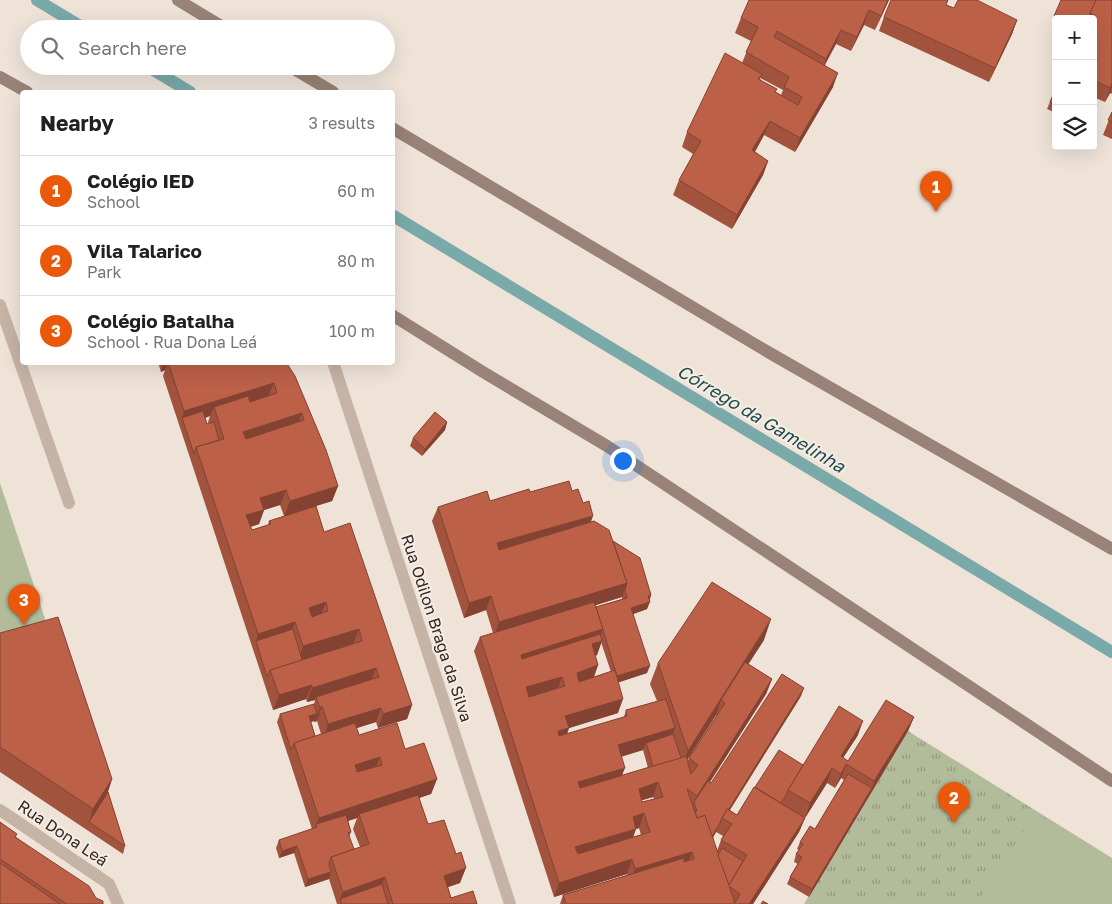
<!DOCTYPE html>
<meta charset="utf-8">
<style>
body{margin:0;font-family:"Golos Text",sans-serif;background:#f6f6f6;color:#202124}
.controls{position:absolute;right:15px;top:15px;display:grid;overflow:hidden;border-radius:5px;box-shadow:0 5px 20px #0002}
.controls button{width:45px;height:45px;display:grid;place-items:center;padding:0;border:0;border-bottom:1px solid #e0e0e0;background:#fff;color:#202124;font:25px sans-serif}
.you{position:absolute;left:622px;top:460px;width:18px;height:18px;margin:-12px;border:4px solid #fff;border-radius:50%;background:#1a73e8;box-shadow:0 0 0 8px #1a73e833}
.badge{display:grid;place-items:center;width:32px;height:32px;border-radius:50%;background:#ea580c;color:#fff;font-size:16px;font-weight:700}
.pin{position:absolute;translate:-50% -41px;filter:drop-shadow(0 1px 2px #0008)}
.pin::after{content:'';position:absolute;top:26px;width:18px;height:15px;background:inherit;clip-path:polygon(0 0,100% 0,50% 100%)}
.list{margin:0;padding:0;list-style:none}
h2{display:flex;justify-content:space-between;align-items:center;height:65px;margin:0;padding:0 20px;font-size:21px}
h2 small{font-size:16px;font-weight:400;color:#757577}
.list li{display:grid;grid-template-columns:32px 1fr auto;gap:15px;align-items:center;box-sizing:border-box;height:70px;padding:0 20px;border-top:1px solid #e0e0e0}
.list b{display:block;font-size:19px;white-space:nowrap}
.list p{margin:0;font-size:16px;white-space:nowrap;color:#757577}
.list em{font-size:16px;font-style:normal;color:#757577}
.icon{flex:none;width:28px;height:28px;fill:none;stroke:currentColor;stroke-width:2;stroke-linecap:round;stroke-linejoin:round}
.map{position:relative;flex:none;width:1112px;height:904px;overflow:hidden}
.search{position:absolute;background:#fff;box-shadow:0 5px 20px #0002;left:20px;top:20px;width:375px;height:55px;display:flex;align-items:center;gap:12px;box-sizing:border-box;padding:0 18px;border-radius:28px;color:#757577;font-size:19px}
.panel{position:absolute;background:#fff;box-shadow:0 5px 20px #0002;left:20px;top:90px;width:375px;height:275px;border-radius:5px}
.map>svg:first-child{display:block}
</style>
<div class="map">
<svg width="1112" height="904" viewBox="0 0 1112 904">
<defs>
<pattern id="grass-tufts" width="24" height="20" patternUnits="userSpaceOnUse" patternTransform="scale(1.25)"><rect width="24" height="20" fill="#b2bc9a"/><path d="M3 7l-1-3M5 7V3M7 7l1-3M15 17l-1-3M17 17v-4M19 17l1-3" fill="none" stroke="#91997d"/></pattern>
</defs>
<rect width="100%" height="100%" fill="#efe3d8"/>
<path fill="url(#grass-tufts)" d="M908,731l204,127v46h-308z"/>
<g fill="#b2bc9a">
<path d="M0,483l51,154 -51,15z"/>
<path d="M1035,813l77,49v42h-136z"/>
</g>
<g fill="none" stroke-linecap="round" stroke-linejoin="round">
<g stroke="#7aa9a9" stroke-width="12">
<path d="M37,0l48,29"/>
<path d="M147,66l43,26"/>
<path d="M392,215l720,437"/>
</g>
<path stroke="#c5b3a5" stroke-width="12" d="M0,305l69,198"/>
<g stroke="#c5b3a5" stroke-width="12">
<path d="M333,362l177,542"/>
<path d="M0,810l109,74 9,20"/>
</g>
<g stroke="#998277" stroke-width="12">
<path d="M178,0l48,29"/>
<path d="M289,66l44,26"/>
<path d="M0,77l27,15"/>
<path d="M392,128l376,224 344,197"/>
<path d="M392,315l91,57 124,74 505,335"/>
</g>
</g>
<g fill="#a2533e" fill-rule="evenodd">
<path d="M749,0h140l-14,30 -11,-5 -13,26 -15,-7 -11,21 8,22 -38,65 -31,-17 -9,17 13,9 -5,14 -31,54 -59,-34 6,-15 14,-26 -11,-7 5,-15 55,-69 9,-22 -16,-8 6,-15zM760,78l23,12 -2,5 -5,-3 -16,-13z"/>
<path d="M1112,0v94l-2,-1 -5,9 -12,-5v-78h-37v6l-4,-2 2,-7z"/>
<path d="M947,5l7,3 63,12 -5,14 -23,48 -110,-51 5,-14z"/>
<path d="M1056,88v25l-9,-4z"/>
<path d="M1112,112v27l-9,-4z"/>
<path d="M158,362h128l52,124 -6,15 -16,5 8,26 88,173 -5,14 -29,9 -2,-6 -20,6 3,7 46,14 32,30 -6,15 -12,4 9,26 32,59 -12,4 3,11 26,6h-140l-8,-25 -24,8 -11,-34 -15,5 -3,-10 3,-8 33,-11 -35,-107 3,-8 34,-10 1,-4 -8,2 -1,-3 -33,11 -110,-334 2,-6 -4,2zM210,416l-2,6 1,2h-2l-2,-6zM280,505l4,11 -15,5 -1,4 -16,5 -2,-3 9,-3 5,-14zM314,721v1l3,-1 4,13 -6,2 -4,-14zM357,818l-4,11 7,18 -6,2 -5,-12 2,-5 -3,-11z"/>
<path d="M447,422l-2,8 -23,26 -12,-10 3,-8z"/>
<path d="M572,491l11,12 8,19 22,19 38,54 -4,14 -14,5 14,59 -29,9v31l-49,15 -2,6 57,-17 2,-7 31,-9 -7,-17 8,-21 106,-23 -16,24 24,15 -6,15 -56,88 1,1 90,-87 -71,114 7,5 18,-28 48,-22 55,-30 -15,23 5,3 66,-44 -6,14 -99,166 -22,-13 3,-7 8,-13 -4,-2 2,-8 3,-4 -2,-1 3,-7 15,-13 29,-49 -3,-2 -6,10 -8,-5 -22,35 -6,-4 6,4 -6,14 -46,72h-193l3,-9 64,-20v-1l-73,23 -80,-246 6,-14 13,-4 -7,-23 -22,8 -32,-97 6,-14 52,-6 40,-9zM622,597v2l-26,8 -1,-2zM601,642l10,30 -17,5 4,-12 -3,-9 2,-1zM716,715h1l-28,43 -2,4v-2zM643,750l5,18 -26,7 -1,-18zM653,797l1,2 -12,3v-2zM639,828l2,7 -8,2 3,-8zM716,832l7,4 -2,4 -4,11 -4,-13z"/>
<path d="M0,633l112,146 -4,13 17,54 -2,8 -123,-82z"/>
<path d="M0,822l16,15 87,67h-103z"/>
</g>
<g fill="#844332">
<path d="M888,0h1l-14,30 6,-14z"/>
<path d="M869,10l-5,15 -13,26 6,-14z"/>
<path d="M1017,20l-5,14 -23,48 6,-14z"/>
<path d="M841,30l-5,14 -16,29 6,-14z"/>
<path d="M838,73l-5,14 -38,65 5,-14z"/>
<path d="M1112,84v3l-2,6 -5,9z"/>
<path d="M770,121l-6,14 -17,30 5,-15z"/>
<path d="M768,161l-5,14 -31,54 5,-14z"/>
<path d="M164,362h4l-3,8 -4,2z"/>
<path d="M274,383l-6,14 -52,17 -2,-7 -4,9 -26,8 -2,-6 2,-7z"/>
<path d="M302,413l-5,15 -59,18 5,-14z"/>
<path d="M447,422l-2,8 -23,26 3,-7z"/>
<path d="M338,486l-6,15 -48,15 6,-15z"/>
<path d="M286,490l-6,15 -16,5 -5,14 -18,6 5,-15 14,-17z"/>
<path d="M593,516l-5,14 -96,28 5,-15z"/>
<path d="M627,583l-5,14 -128,40 5,-15z"/>
<path d="M651,595l-2,7h1l-3,7 -19,7 3,-8 17,-12z"/>
<path d="M491,596l-5,14 -22,8 5,-15z"/>
<path d="M326,602l-6,15 -16,5 5,-14z"/>
<path d="M771,619l-7,21 -40,62 -3,-2 -5,15 -36,56 8,-20z"/>
<path d="M295,622l-5,15 -34,4 2,-7z"/>
<path d="M359,629l-6,15 -55,17 5,-15z"/>
<path d="M603,629l-5,13 4,-1 -5,14 -11,4 -70,11 5,-15z"/>
<path d="M598,665l-5,14 -22,8 6,-14z"/>
<path d="M650,666l-3,7 -33,11 3,-8z"/>
<path d="M376,668l-6,14 -54,15 -1,3 -8,2 5,-14z"/>
<path d="M562,677l-5,14 -36,10 5,-14z"/>
<path d="M772,679l-6,15 -71,111 -1,-3 3,-6z"/>
<path d="M312,685l-6,14 -33,11 6,-15z"/>
<path d="M804,688l-3,8 -77,123 -1,-1z"/>
<path d="M623,699l-5,14 -49,15 -5,14 -12,3 6,-14 7,-15z"/>
<path d="M412,705l-5,14 -29,9 5,-14z"/>
<path d="M322,706l-5,15 -3,1 6,-14z"/>
<path d="M381,708l-5,14 -53,17 5,-15z"/>
<path d="M317,714l-3,7 -8,2 3,-7z"/>
<path d="M914,717l-6,14 -99,166 3,-8 60,-101 2,-7z"/>
<path d="M863,721l-5,14 -23,35 6,-14z"/>
<path d="M675,728l-5,14 -24,1 -3,7 -31,9 6,-14z"/>
<path d="M380,757l-6,15 -24,8 5,-15z"/>
<path d="M846,764l-5,14 -6,10 6,-14z"/>
<path d="M625,768l-6,15 -46,13 5,-14z"/>
<path d="M832,768l-5,15 -22,35 5,-15z"/>
<path d="M112,779l-7,21 -16,22 4,-13z"/>
<path d="M437,779l-6,15 -71,23 -1,-3 -2,4 -42,13 2,-4 -1,-3 3,-6z"/>
<path d="M658,782l-5,15 -20,6 6,-14z"/>
<path d="M644,813l-5,15 -3,1 -5,14 -61,19 5,-15 58,-30z"/>
<path d="M805,818l-6,14 -46,72h-4z"/>
<path d="M719,825l-3,7 -10,17 3,-8z"/>
<path d="M297,846l-3,7 -15,5 3,-7z"/>
<path d="M692,852l-5,14 -57,18 5,-15z"/>
<path d="M632,859l-5,15 -73,23 5,-14z"/>
<path d="M466,868l-6,15 -21,7 5,-14z"/>
<path d="M331,872l-2,7 -24,8 3,-8z"/>
<path d="M385,877l-6,15 -39,7 3,-7z"/>
</g>
<g fill="#bc6048" stroke="#844332" fill-rule="evenodd">
<path d="M749,0h139l-7,16 -12,-6 -12,27 -16,-7 -15,29 -49,-28 -3,6 64,36 -38,65 -30,-17 -18,29 16,11 -31,54 -58,-35 22,-39 -14,-9 38,-79 37,21 -4,5 19,10 -2,3 23,13 4,-8 -18,-10 5,-10 -43,-25 12,-25 -17,-9z"/>
<path d="M891,0h57l-2,5 8,3 4,-8h19l40,20 -22,48 -111,-51z"/>
<path d="M1061,0h35l-8,19h-27l-7,-3z"/>
<path d="M1096,0h16v84l-2,4 -17,-8v-61h-1l2,-4 -4,-2z"/>
<path d="M1056,88v16l-6,-2z"/>
<path d="M1112,112v10l-4,-2z"/>
<path d="M168,362h118l9,14 31,74 12,36 -48,15 -4,-11 -26,8 4,12 -18,5 6,15 19,-6 -2,-3 47,-15 8,26 26,-9 62,182 -29,9 -2,-6 -53,16 -6,-18 -2,2 -4,-11 63,-20 -3,-9 -64,20v-3l-33,10 -9,-25 92,-29 -3,-12 -56,17 -8,-24 -37,12 -62,-187 28,-8 -10,-32 34,-11 2,6 27,-9 -3,-10 -90,28zM302,413l2,7 -58,19 -3,-7zM326,602l2,9 -16,6 -3,-9z"/>
<path d="M203,411l4,13 7,-2 5,18 -23,7 -2,7 -12,-36z"/>
<path d="M435,412l12,10 -22,27 -12,-11z"/>
<path d="M569,481l3,10 6,-2 5,14 6,-2 4,15 -96,27 2,7 95,-29 15,9 18,53 -128,39 -8,-26 -22,7 -31,-96 49,-16 3,10 39,-12 1,3z"/>
<path d="M613,541l27,17 11,37 -3,1 2,6 -19,6 19,58 -33,10 -21,-69 31,-9 -2,-8 2,-7z"/>
<path d="M712,582l59,37 -83,132 -30,-88z"/>
<path d="M594,602l9,27 -82,26 1,4 78,-25 2,7 -10,3 6,21 -21,8 2,9 36,-12 8,29 -58,17 4,12 -11,3 1,5 68,-20 -1,-6 40,-11 9,29 -57,17 7,23 -47,14 2,6 106,-32 5,18 7,-9 -9,-7 36,-55 -4,-3 24,-38 27,17 -75,117 -10,-7 10,29 8,-3 24,70 18,-30 -26,-15 11,-16 -10,-6 5,-9 10,6 17,-28 51,31 -56,86h-183l-3,-9 121,-37v4l10,-3 -2,-7 -57,17 -3,-10 -73,24 -79,-246zM562,677l3,9 -36,11 -3,-10zM658,782l5,15 -21,5 -3,-13zM644,813l6,19 -72,22 -3,-7 61,-18 -3,-12zM729,886l11,8 -5,9z"/>
<path d="M58,617l54,162 -19,30 -93,-62v-114z"/>
<path d="M293,629l9,31 -32,10 -3,7 -11,-36z"/>
<path d="M782,674l22,14 -75,121h-2l-5,9 -3,7 -7,11 -7,-21 -8,3 -2,-7h2l-3,-9 14,-21 3,2z"/>
<path d="M886,700l28,17 -40,64 -28,-17 -5,10 -9,-6 -22,35 -22,-13 51,-84 24,15 -22,35 7,5z"/>
<path d="M314,704l3,10 -8,2 6,20 -21,7 -3,7 -11,-36z"/>
<path d="M355,723l4,12 38,-12 8,26 19,-6 13,36 -118,39 -25,-75zM380,757l2,8 -25,7 -2,-7z"/>
<path d="M673,734l8,24 -28,8 -7,-23z"/>
<path d="M779,750l24,15 -15,25 -3,7 -4,6 -26,-16z"/>
<path d="M848,774l24,14 -60,101 -22,-12 12,-20 -6,-3 7,-10 -3,-2 10,-16 5,3z"/>
<path d="M108,792l17,54 -36,-24z"/>
<path d="M418,795l10,29 16,-4 12,34 5,-2 5,16 -22,8 7,22 22,-7 4,13h-84l-8,-27 -42,15 -12,-35 38,-13 -10,-30z"/>
<path d="M346,815l5,17 -3,1 6,16 -23,8 -2,7 2,8 -23,7 -11,-33 -15,5 -3,-11 38,-13 -1,-3z"/>
<path d="M0,822l17,12 -2,3 74,49 7,12 7,3v3h-36l-67,-45z"/>
<path d="M722,848l21,13 -14,24 -11,-30z"/>
<path d="M0,863l60,41h-60z"/>
<path d="M382,884l6,20h-46l-2,-5z"/>
<path d="M763,901l5,3h-7z"/>
</g>
<g text-anchor="middle" stroke-width="4" stroke-linejoin="round" paint-order="stroke">
<g font-size="16" fill="#322926" stroke="#f7ede4">
<text transform="translate(437 628) rotate(72)" y="6">Rua Odilon Braga da Silva</text>
<text transform="translate(63 833) rotate(34)" y="6">Rua Dona Leá</text>
</g>
<g font-size="18" font-style="italic" fill="#1f4e50" stroke="#f7ede4">
<text transform="translate(761 419) rotate(31)" y="6">Córrego da Gamelinha</text>
</g>
</g>
</svg>
<div class="controls">
<button>+</button>
<button>−</button>
<button><svg class="icon" aria-label="layers" viewBox="0 0 24 24"><path d="M12 4l9 5-9 5-9-5zM3 14l9 5 9-5"/></svg></button>
</div>
<div class="you"></div>
<div class="pin badge" style="left:936px;top:212px">1</div>
<div class="pin badge" style="left:954px;top:823px">2</div>
<div class="pin badge" style="left:24px;top:625px">3</div>
<div class="search"><svg class="icon" aria-label="search" viewBox="0 0 24 24"><circle cx="10" cy="10" r="6"/><path d="M15 15l6 6"/></svg>Search here</div>
<section class="panel">
<h2>Nearby<small>3 results</small></h2>
<ul class="list">
<li><span class="badge">1</span><div><b>Colégio IED</b><p>School</p></div><em>60 m</em></li>
<li><span class="badge">2</span><div><b>Vila Talarico</b><p>Park</p></div><em>80 m</em></li>
<li><span class="badge">3</span><div><b>Colégio Batalha</b><p>School · Rua Dona Leá</p></div><em>100 m</em></li>
</ul>
</section>
</div>
